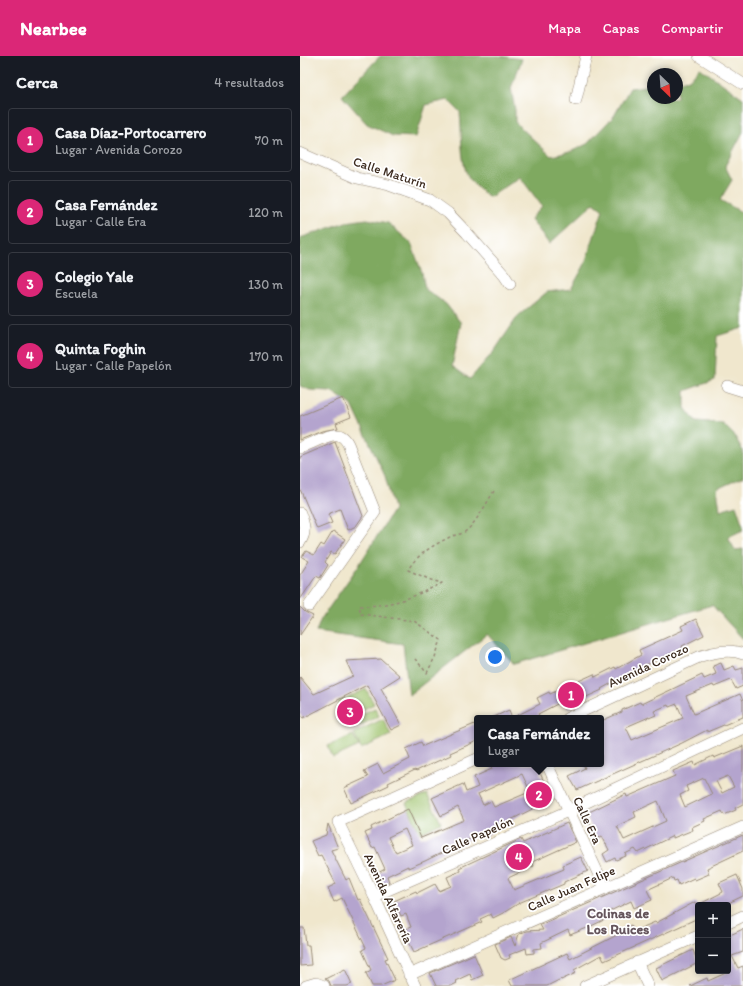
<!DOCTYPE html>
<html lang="es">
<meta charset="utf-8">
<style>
body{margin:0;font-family:Itim,sans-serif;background:#242831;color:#f1f3f6}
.controls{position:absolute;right:12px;bottom:12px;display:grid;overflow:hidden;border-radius:4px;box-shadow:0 2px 6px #0003}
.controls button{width:36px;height:36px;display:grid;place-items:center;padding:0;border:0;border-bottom:1px solid #363941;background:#171b24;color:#f1f3f6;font:20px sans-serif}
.compass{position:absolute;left:347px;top:12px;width:36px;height:36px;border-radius:50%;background:#171b24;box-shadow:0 2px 6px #0003;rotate:155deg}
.you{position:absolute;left:195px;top:601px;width:14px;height:14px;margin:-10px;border:3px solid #fff;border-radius:50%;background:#1a73e8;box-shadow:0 0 0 6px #1a73e833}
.badge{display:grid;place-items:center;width:26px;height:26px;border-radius:50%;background:#db2777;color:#fff;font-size:13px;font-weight:700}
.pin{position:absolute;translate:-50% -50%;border:2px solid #fff;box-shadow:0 1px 4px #0006}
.popup{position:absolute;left:174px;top:659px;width:130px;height:52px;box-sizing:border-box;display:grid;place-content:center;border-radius:4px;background:#171b24;filter:drop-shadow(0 1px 3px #0005);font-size:13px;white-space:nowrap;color:#9ea1a6}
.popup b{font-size:15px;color:#f1f3f6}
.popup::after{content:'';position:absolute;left:50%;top:100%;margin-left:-8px;border:8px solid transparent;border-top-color:#171b24}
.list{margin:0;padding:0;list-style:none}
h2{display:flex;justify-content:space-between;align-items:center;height:52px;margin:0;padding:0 16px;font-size:17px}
h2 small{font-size:13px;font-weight:400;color:#9ea1a6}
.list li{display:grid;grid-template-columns:26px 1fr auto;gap:12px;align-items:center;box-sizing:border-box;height:64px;margin:0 8px 8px;padding:0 8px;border:1px solid #363941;border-radius:4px}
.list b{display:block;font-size:15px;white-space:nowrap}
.list p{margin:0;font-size:13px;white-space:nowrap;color:#9ea1a6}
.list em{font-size:13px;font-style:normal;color:#9ea1a6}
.map{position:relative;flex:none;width:443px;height:930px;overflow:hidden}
header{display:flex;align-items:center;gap:24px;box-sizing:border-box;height:56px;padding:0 20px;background:#db2777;color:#fff}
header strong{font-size:19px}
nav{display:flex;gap:22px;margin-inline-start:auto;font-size:14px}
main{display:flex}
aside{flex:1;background:#171b24}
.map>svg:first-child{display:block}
</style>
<header>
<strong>Nearbee</strong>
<nav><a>Mapa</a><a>Capas</a><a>Compartir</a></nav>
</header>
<main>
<aside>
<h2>Cerca<small>4 resultados</small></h2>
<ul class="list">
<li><span class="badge">1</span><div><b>Casa Díaz-Portocarrero</b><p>Lugar · Avenida Corozo</p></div><em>70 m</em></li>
<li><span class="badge">2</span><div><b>Casa Fernández</b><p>Lugar · Calle Era</p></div><em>120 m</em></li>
<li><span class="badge">3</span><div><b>Colegio Yale</b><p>Escuela</p></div><em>130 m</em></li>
<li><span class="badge">4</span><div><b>Quinta Foghin</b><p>Lugar · Calle Papelón</p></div><em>170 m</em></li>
</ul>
</aside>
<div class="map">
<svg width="443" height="930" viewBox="0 0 443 930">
<rect width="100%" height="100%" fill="#fff"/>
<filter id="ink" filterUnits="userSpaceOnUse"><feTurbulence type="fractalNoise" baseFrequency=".025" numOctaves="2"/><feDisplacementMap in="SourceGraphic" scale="8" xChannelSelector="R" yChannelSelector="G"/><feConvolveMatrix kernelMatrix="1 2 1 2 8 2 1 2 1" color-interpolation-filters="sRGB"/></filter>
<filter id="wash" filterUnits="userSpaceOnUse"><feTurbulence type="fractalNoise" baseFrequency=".012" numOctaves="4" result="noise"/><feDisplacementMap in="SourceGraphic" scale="16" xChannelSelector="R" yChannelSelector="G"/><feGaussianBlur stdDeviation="0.9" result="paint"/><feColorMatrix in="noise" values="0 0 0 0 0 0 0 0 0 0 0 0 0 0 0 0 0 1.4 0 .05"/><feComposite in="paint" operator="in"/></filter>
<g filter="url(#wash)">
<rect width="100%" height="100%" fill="#f0e7cd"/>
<g fill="#9fc36d" stroke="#6d7646">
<path d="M66,633l8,15 -28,14 -8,-16z"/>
<path d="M75,652l4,8 -20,10 -4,-9z"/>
<path d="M83,663l8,16 -30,14 -7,-16z"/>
<path d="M53,679l6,11 -26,12 -5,-12z"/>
<path d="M127,738l14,29 -21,10 -14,-30z"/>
</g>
<path fill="#7fa960" stroke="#5d6a3f" d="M80,0h119l23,3 -11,29 4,22v12l36,34 19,-4 17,-8 27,-28 16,-28 23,-3v13h24v-16l12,-2 11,-12 43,30v34l-18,34 7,14 -12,20 23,13v115l-26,8 -2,44 -30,11v17l11,14 27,2 11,11 9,16v26l-26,12 3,21 16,-5 7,21v4l-15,7 7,13 8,-1v90l-31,-34 -198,59 -27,-30 -78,61 -6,-51 -87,-12 5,-13 38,-54 35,-56 -9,-33 -33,-71 -21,-14 -21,-1 -10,-4v-148l46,-16 21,-3 21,4 23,20 11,30 3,16 21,15 15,19 -9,43 18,13 25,-29 23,-34 29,-24 24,-3 13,-23 19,-56 -9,-7 -45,41 -18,-25 11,-13 -22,-29 -30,20c-8,-5 -17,-12 -22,-21 -8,-15 -6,-46 -8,-64l-12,-12 -22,5 -10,32 -23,-1 -26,-12 -25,-28z"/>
<g id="blocks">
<g fill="#b4a4ce" fill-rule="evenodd">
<path d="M43,342l8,19 -15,6 2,5 -16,3 -22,9v-24z"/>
<path d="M35,386l28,74 -7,10 -8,4 -8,-21 -12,5 4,9 -15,6 -17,-40v-32z"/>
<path d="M33,475l12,8 -10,15 -4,-2 -6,10 3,3 -8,13 -4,-2 -16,24v-25l9,-14 -7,-4 4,-6 8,4 7,-11 3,2z"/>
<path d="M0,551l5,5 8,4 -13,19z"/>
<path d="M396,563l8,16 -22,11 1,2 -37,17v-1l-45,25 1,1 -20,9 1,2 -15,7 -3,-8 -27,14 3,4h-49l17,-8 3,8 28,-14 -3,-6 12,-6 1,2 44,-20 1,3 20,-10 1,2 25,-14 -2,-5 44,-20 -2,-4z"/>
<path d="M81,603l19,17 -19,12 20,37 -10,5 -24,-45 -64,33 -3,-4v-37l14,17 39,-18 -7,-15z"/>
<path d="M421,607l3,7 10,-4 2,4 7,-2v18l-7,3 -5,-9 -17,7 -1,-2 -27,11 8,18 46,-20 3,7v16l-36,15v-2l-25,13 -105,47 -8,-14 16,-8 -2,-4h18v-43l21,-9v-2l18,-8 1,2 61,-29 2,4 12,-5 -3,-8zM377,648l6,14 -51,22 -6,-13 23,-10v1l7,-3 -2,-4 14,-6 1,2z"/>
<path d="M177,667v18l-27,12 1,2 -35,16 -1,-1 -27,13 1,2 -38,18 -7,-15 24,-11 -4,-6 14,-7 5,9 27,-14 -4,-10 15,-7 2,4z"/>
<path d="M443,690v58l-8,4 1,2 -12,5 -2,-4 -18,8 1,2 -13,6 1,3 -20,8v-2l-35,17 -3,-4 -10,5 1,2 -10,4 -1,-2 -8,4 -4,-8 6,-4 -7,-14 -5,3 -12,-25 41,-20 1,3 48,-21 -2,-5 21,-9 1,3 18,-9 1,2zM428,720l6,11 -12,6 -6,-12zM404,722l8,16 -27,13 -5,-12 8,-4 -2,-5zM358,745l8,20 -42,19 -7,-14 19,-9 -2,-5z"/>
<path d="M190,708h7l1,2 5,-2h37l3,8 -3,1 12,26 -63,32 2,2 -10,5 -1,-4 -55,27 -17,7v-2l-21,10 2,6 -8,3 -5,-11 9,-5 -10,-22 -3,1 -7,-15 7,-3 -1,-3 37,-18 13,29 43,-18 -6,-13 -17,9 -9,-18 31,-14 3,8 12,-5 -4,-10 18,-8zM222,718l7,15 -3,1 1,3 -33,14 -3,-6 -8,4 -5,-11zM105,773l7,16 -16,7 -1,-2h-1l-6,-13z"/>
<path d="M267,767l9,19 -44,20 2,4 -26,12 6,12 50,-21 -1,-4 18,-8 7,14 -24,11v2l-43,18 -18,11 -10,5 -2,-4 -11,5 2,3 -68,30 -11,-22 8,-3 -5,-13 -5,2 -7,-15 22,-10 1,2 18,-9 4,7 12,-5 -4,-9 13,-6 -1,-3 62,-29 2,4z"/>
<path d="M28,768l10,24 -7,2 15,30 3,-2 9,22 2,-1 28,59 -3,1 10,21 -14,6h-9l-6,-13 5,-3 -9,-20 4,-2 -24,-50 -8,4 -6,-14 8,-4 -15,-29 -3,1 -7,-15 15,-6z"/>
<path d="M443,779v16l-36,17 2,6 -14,6 -1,-2 -15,7 -2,-5 -3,1 -1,-3 -26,12 5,10 -18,8 -3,-7 -25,12 2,5 -21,10 -17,7 -2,-5 -27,13 1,5 -8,1v4l-7,1 -1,-6 -17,7 1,3 -5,2 -4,-2 -6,-14 16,-7 4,9 4,-12 7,-3 17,-1 -3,-5z"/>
<path d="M437,819l6,14v7l-19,9h-26l25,-13 -4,-9z"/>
<path d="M395,846l3,5v11l-94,43 -3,-6 -27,15 2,3 -15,7v-1l-14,7h-35l-3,-6 58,-27 3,6 49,-25 -1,-3 13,-6 3,6 21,-9 1,1z"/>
<path d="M0,872h4l2,17h3l2,20 -11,1z"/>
<path d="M443,873v23l-11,4 6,12 5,-2v20h-53l17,-8 1,3 20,-9v-36z"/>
<path d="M393,894l5,13 -36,18 -6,-13z"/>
<path d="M174,898l9,21 -11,5 -2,-6 -15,7 2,2 -6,3h-15l-6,-13z"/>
<path d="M45,913l7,15 -5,2h-16l-2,-5 -4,-2z"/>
</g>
</g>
</g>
<g filter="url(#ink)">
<use href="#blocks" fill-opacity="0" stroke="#968876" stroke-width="1"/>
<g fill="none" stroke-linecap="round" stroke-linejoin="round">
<defs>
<g id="minor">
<path d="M399,0l44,28"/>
<path d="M276,44l10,-44"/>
<path d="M0,97l57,25 32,7 41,15 18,13 19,20 37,42 6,9"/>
<path d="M427,330l16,5"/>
<path d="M0,392c8,-3 30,-15 38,-13 7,1 10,8 12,14l25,63 -66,94"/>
<path d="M0,457c4,11 7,19 0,29"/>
<path d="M268,662l133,-62c13,-4 29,-8 42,-2"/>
<path d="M247,708l58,124"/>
<path d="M74,840l194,-85 175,-83"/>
<path d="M428,867l15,-7"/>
<path d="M337,906l11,24"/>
<path d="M109,919l334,-148"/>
<path d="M6,930l10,-3 8,3"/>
<path d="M115,930l-41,-90 -36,-74 139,-63"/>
<path d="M285,930l113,-50"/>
</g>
</defs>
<use href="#minor" stroke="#968876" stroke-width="12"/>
<path stroke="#968876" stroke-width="1.5" stroke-dasharray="3 3" stroke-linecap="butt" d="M115,603l12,14 8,-16 6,-17 -27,-19 -53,-7 -2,-8c33,0 53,-8 83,-23l-11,-3 -23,-10c8,-15 26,-25 40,-32 5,-3 10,-3 15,-5 10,-5 25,-32 31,-42"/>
<use href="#minor" stroke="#fff" stroke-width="11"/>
</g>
</g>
<g text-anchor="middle" stroke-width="3.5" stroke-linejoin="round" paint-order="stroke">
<g font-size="13" fill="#3b2a1e" stroke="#fff">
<text transform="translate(90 116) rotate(18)" y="5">Calle Maturín</text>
<text transform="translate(348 609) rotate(-25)" y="5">Avenida Corozo</text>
<text transform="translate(288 764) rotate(65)" y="5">Calle Era</text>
<text transform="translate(177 779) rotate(-24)" y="5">Calle Papelón</text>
<text transform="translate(271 832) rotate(-24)" y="5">Calle Juan Felipe</text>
<text transform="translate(89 842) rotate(65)" y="5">Avenida Alfarería</text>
</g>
<g font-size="14" font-weight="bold" fill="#65555c" stroke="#fff">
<text x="318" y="862">Colinas de<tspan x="318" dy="16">Los Ruices</tspan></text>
</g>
</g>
</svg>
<div class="controls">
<button>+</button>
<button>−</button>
</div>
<svg class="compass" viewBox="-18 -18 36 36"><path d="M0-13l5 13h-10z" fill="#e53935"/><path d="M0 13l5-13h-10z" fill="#9ea1a6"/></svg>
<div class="you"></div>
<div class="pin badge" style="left:271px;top:639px">1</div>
<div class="pin badge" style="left:239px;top:739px">2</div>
<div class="popup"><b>Casa Fernández</b>Lugar</div>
<div class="pin badge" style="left:50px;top:656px">3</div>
<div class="pin badge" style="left:219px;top:801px">4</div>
</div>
</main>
